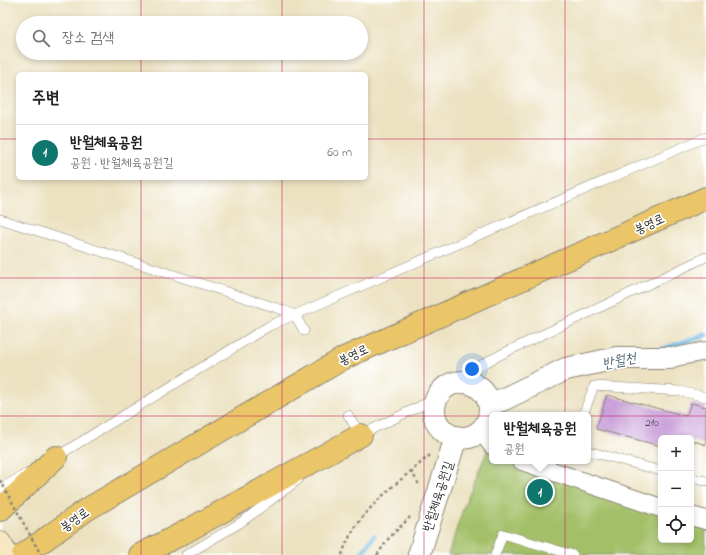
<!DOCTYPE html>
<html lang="ko">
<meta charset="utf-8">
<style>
body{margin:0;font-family:"Indie Flower","Poor Story",sans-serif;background:#f2f2f2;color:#222}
.controls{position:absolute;right:12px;bottom:12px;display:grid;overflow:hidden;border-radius:6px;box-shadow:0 2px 6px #0003}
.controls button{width:36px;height:36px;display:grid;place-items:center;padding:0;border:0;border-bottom:1px solid #e0e0e0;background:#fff;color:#222;font:20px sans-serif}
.you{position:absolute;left:472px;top:369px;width:14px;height:14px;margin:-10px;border:3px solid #fff;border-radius:50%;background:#1a73e8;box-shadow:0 0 0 6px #1a73e833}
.badge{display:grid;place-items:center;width:26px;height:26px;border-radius:50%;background:#0f766e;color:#fff;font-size:13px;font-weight:700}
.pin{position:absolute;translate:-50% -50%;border:2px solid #fff;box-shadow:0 1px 4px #0006}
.popup{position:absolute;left:489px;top:412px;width:102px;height:52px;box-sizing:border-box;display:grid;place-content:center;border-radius:6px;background:#fff;filter:drop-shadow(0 1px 3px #0005);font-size:13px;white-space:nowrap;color:#767676}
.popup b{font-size:15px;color:#222}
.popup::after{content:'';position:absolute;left:50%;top:100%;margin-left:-8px;border:8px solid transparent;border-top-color:#fff}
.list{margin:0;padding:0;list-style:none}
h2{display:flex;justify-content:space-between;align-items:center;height:52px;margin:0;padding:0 16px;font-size:17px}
h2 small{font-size:13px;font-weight:400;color:#767676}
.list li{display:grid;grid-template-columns:26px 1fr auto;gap:12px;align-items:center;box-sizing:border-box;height:56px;padding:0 16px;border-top:1px solid #e0e0e0}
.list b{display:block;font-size:15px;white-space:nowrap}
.list p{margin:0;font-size:13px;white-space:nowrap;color:#767676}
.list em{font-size:13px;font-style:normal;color:#767676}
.icon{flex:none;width:22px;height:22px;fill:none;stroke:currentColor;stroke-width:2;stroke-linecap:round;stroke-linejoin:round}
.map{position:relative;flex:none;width:706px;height:555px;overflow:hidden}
.search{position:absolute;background:#fff;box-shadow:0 2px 6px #0003;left:16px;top:16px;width:352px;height:44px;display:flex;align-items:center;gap:10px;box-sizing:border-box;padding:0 14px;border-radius:22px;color:#767676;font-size:15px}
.panel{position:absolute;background:#fff;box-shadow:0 2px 6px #0003;left:16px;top:72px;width:352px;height:108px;border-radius:6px}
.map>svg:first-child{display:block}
</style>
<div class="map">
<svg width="706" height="555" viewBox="0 0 706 555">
<rect width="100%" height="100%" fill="#fff"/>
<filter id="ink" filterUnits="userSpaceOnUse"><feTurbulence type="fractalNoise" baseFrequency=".025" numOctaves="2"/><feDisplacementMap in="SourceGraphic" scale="8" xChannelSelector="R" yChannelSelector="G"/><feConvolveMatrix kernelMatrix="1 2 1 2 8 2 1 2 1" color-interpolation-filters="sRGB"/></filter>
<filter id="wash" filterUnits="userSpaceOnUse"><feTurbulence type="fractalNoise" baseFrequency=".012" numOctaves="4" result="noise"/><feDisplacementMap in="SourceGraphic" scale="16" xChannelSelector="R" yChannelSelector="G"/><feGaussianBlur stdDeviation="0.9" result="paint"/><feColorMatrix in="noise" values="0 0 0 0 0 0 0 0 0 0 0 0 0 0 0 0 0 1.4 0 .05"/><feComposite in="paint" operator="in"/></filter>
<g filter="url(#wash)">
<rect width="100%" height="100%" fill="#ece2c1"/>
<path fill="#a3c067" stroke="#677649" d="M490,444l2,1v16h30l139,47v32h30v-24l15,4v35h-258l16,-49z"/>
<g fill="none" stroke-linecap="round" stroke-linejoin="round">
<g stroke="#6fb9e8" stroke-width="5">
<path d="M663,349l43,-14"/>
<path d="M360,555l14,-19"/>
</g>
</g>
<g id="blocks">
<path fill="#c192d4" d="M607,395l79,21 5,-13 15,4v38l-15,-5v-2h-30v8l-65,-17z"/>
</g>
</g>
<g filter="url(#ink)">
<use href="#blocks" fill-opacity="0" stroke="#8c8676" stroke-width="1"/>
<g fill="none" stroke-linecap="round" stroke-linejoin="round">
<defs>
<g id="service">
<path d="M0,219l283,91 12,5 9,16"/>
<path d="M463,382c9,-15 28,-22 43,-30l200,-95"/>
<path d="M348,415l13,20"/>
<path d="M583,415l11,-29 86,5 26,6"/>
<path d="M360,435l77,-37"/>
<path d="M588,451l73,20"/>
<path d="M56,457l213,-131 437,-189"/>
<path d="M691,478l15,3"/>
<path d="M0,489l26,-15"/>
<path d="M186,555l54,-32 58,-43"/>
<path d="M495,555l8,-21 70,21"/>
</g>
<g id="minor">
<path d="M670,358l36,-7"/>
<path d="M481,430l11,15"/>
<path d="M522,461l139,47"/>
<path d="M691,516l15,4"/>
</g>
<g id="tertiary">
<circle cx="462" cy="410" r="28"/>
<path d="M489,403l13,-3 64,-31 51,-11h53"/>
<path d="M419,555l37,-118"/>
</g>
<path id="secondary" d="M0,543l7,12"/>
<g id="trunk">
<path d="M0,510l56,-53"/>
<path d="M23,555l63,-45 258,-152 362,-160"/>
<path d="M140,555l43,-22 178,-98"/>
</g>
</defs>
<use href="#service" stroke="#8c8676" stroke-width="10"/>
<use href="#minor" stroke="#8c8676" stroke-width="20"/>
<use href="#tertiary" stroke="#8c8676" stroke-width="24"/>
<use href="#secondary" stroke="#8c8676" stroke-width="24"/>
<use href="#trunk" stroke="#8c8676" stroke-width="24"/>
<g stroke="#8c8676" stroke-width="2.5" stroke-dasharray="3 3" stroke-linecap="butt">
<path d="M411,471l9,15"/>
<path d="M342,555c13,-43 56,-72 88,-100"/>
<path d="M377,555l12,-17 21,-21"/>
</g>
<use href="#service" stroke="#fff" stroke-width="9"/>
<use href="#minor" stroke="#fff" stroke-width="18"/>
<use href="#tertiary" stroke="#fff" stroke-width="22"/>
<use href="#secondary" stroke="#f7e8c3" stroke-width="22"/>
<use href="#trunk" stroke="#eac669" stroke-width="22"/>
<path stroke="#8c8676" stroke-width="2.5" stroke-dasharray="3 3" stroke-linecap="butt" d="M0,480l41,75"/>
</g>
</g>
<path fill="none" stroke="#c2185b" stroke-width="1" stroke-opacity="0.55" d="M141,0v23M282,0v23M424,0v555M565,0v555M141,53v21M282,53v21M0,139h18M366,139h340M141,178v377M282,178v377M0,278h706M0,416h706"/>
<g text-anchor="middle" stroke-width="3.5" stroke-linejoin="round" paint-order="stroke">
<g font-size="11" fill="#504555">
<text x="652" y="426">210</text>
</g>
<g font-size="13" fill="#2b2b2b" stroke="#fff">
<text transform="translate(649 223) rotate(-24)" y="5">봉영로</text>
<text transform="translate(353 354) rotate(-26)" y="5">봉영로</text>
<text transform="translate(437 496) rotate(-72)" y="5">반월체육공원길</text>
<text transform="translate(74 519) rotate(-35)" y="5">봉영로</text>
</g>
<g font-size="14" font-style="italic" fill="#435d6d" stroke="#fff">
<text transform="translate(619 360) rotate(-11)" y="5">반월천</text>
</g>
</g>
</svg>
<div class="controls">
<button>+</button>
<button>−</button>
<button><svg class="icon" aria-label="locate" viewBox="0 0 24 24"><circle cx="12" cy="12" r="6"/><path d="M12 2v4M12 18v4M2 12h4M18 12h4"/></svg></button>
</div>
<div class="you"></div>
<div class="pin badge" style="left:540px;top:492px">1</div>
<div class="popup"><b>반월체육공원</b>공원</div>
<div class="search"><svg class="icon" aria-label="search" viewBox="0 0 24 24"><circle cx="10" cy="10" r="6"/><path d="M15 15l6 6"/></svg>장소 검색</div>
<section class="panel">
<h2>주변<small></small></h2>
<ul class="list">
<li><span class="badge">1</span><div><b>반월체육공원</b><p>공원 · 반월체육공원길</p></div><em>60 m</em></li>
</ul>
</section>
</div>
